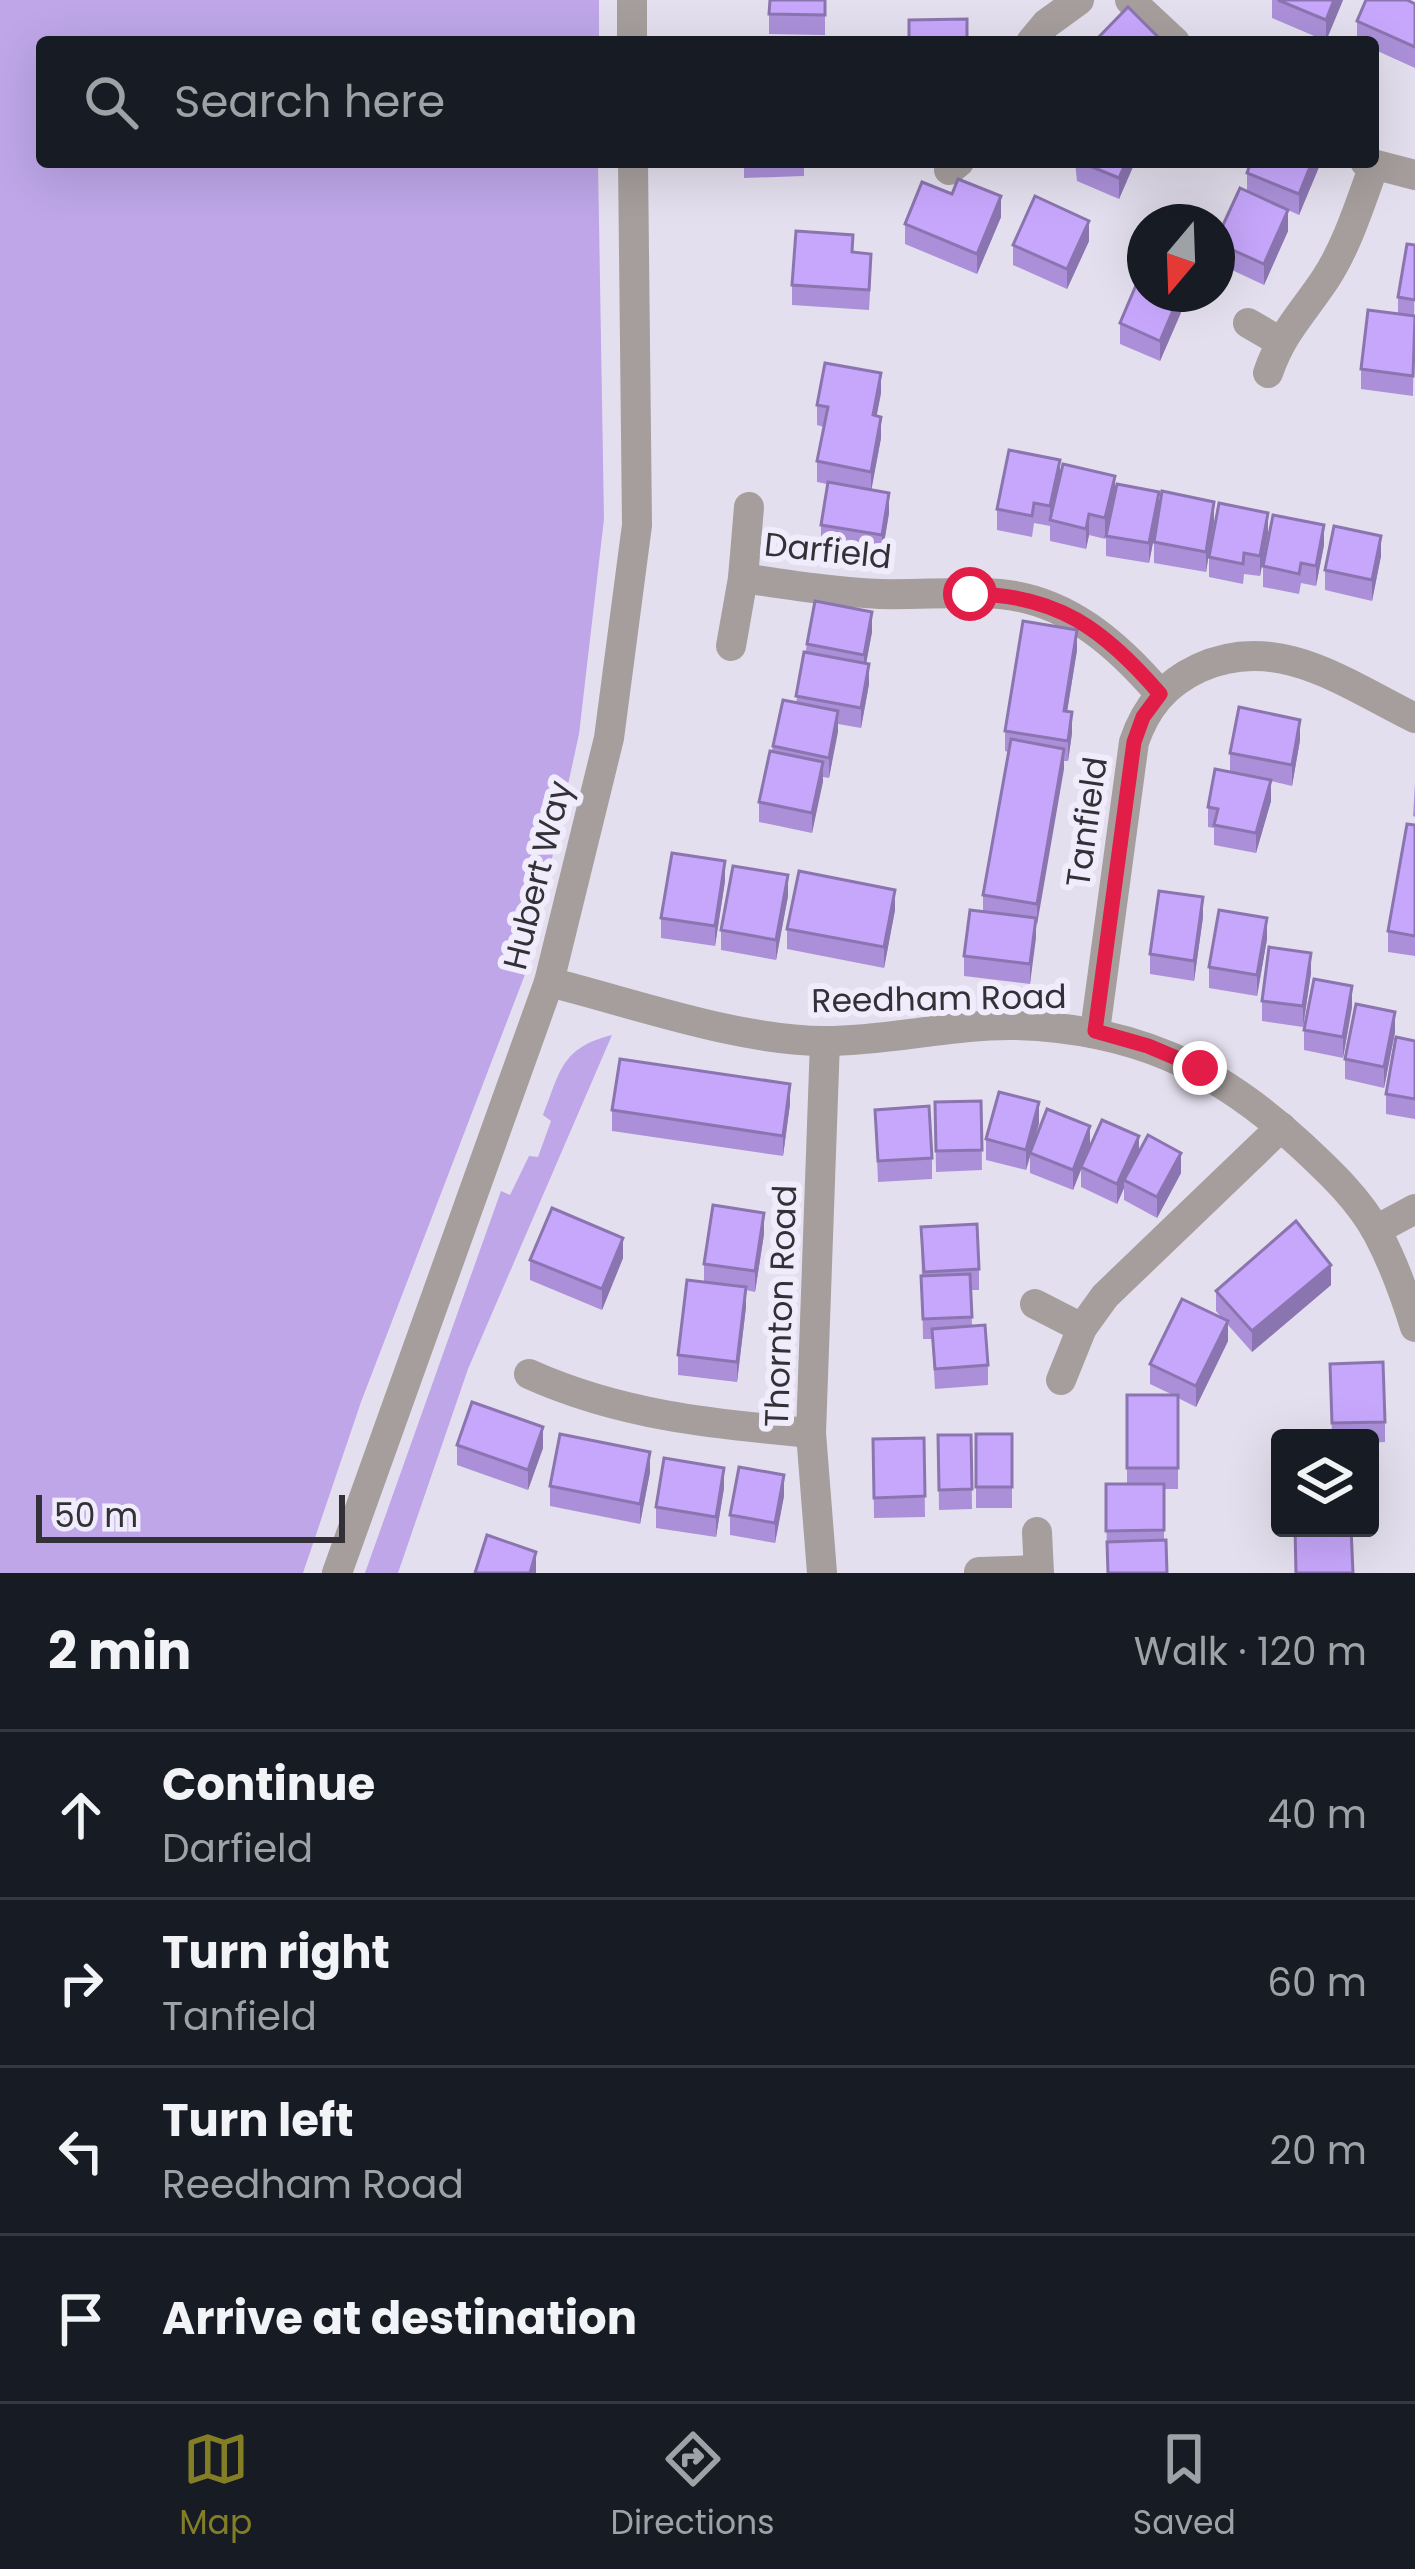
<!DOCTYPE html>
<meta charset="utf-8">
<style>
body{margin:0;font-family:Poppins,sans-serif;background:#242831;color:#f1f3f6}
.controls{position:absolute;right:36px;bottom:36px;display:grid;overflow:hidden;border-radius:12px;box-shadow:0 12px 48px #0002}
.controls button{width:108px;height:108px;display:grid;place-items:center;padding:0;border:0;border-bottom:3px solid #363941;background:#171b24;color:#f1f3f6;font:60px sans-serif}
.compass{position:absolute;left:1127px;top:204px;width:108px;height:108px;border-radius:50%;background:#171b24;box-shadow:0 12px 48px #0002;rotate:199deg}
.scale{position:absolute;left:36px;bottom:30px;width:309px;box-sizing:border-box;padding-left:12px;border:6px solid #333137;border-top:0;font-size:33px;line-height:42px;white-space:nowrap;color:#333137;-webkit-text-stroke:9px #f1ecfb;paint-order:stroke}
.stop{position:absolute;width:36px;height:36px;margin:-27px;border:9px solid #e11d48;border-radius:50%;background:#fff}
.stop.end{background:#e11d48;border-color:#fff;box-shadow:0 3px 12px #0008}
.list{margin:0;padding:0;list-style:none}
h2{display:flex;justify-content:space-between;align-items:center;height:156px;margin:0;padding:0 48px;font-size:51px}
h2 small{font-size:39px;font-weight:400;color:#9ea1a6}
.list li{display:grid;grid-template-columns:78px 1fr auto;gap:36px;align-items:center;box-sizing:border-box;height:168px;padding:0 48px;border-top:3px solid #363941}
.list b{display:block;font-size:45px;white-space:nowrap}
.list p{margin:0;font-size:39px;white-space:nowrap;color:#9ea1a6}
.list em{font-size:39px;font-style:normal;color:#9ea1a6}
.icon{flex:none;width:66px;height:66px;fill:none;stroke:currentColor;stroke-width:2;stroke-linecap:round;stroke-linejoin:round}
.map{position:relative;flex:none;width:1415px;height:1573px;overflow:hidden}
.search{position:absolute;background:#171b24;box-shadow:0 12px 48px #0002;left:36px;right:36px;top:36px;height:132px;display:flex;align-items:center;gap:30px;box-sizing:border-box;padding:0 42px;border-radius:12px;color:#9ea1a6;font-size:45px}
.sheet{height:828px;background:#171b24}
nav{display:flex;justify-content:space-around;align-items:center;box-sizing:border-box;height:168px;border-top:3px solid #363941;background:#171b24;font-size:33px;color:#9ea1a6}
nav a{display:grid;justify-items:center;gap:6px}
nav .on{color:#837e26}
.map>svg:first-child{display:block}
</style>
<div class="map">
<svg width="1415" height="1573" viewBox="0 0 1415 1573">
<rect width="100%" height="100%" fill="#e4dfee"/>
<g fill="#bea6e8">
<path d="M0,0h599v42h-557v120h556l6,357 -25,215 -50,230 -168,438 -58,171h-303z"/>
<path d="M612,1035l-144,334 -70,204h-33l136,-382 9,4 19,-39 9,1 13,-36 -8,-6c18,-45 18,-67 69,-80z"/>
</g>
<g fill="none" stroke-linecap="round" stroke-linejoin="round">
<g stroke="#a59e9c" stroke-width="30">
<path d="M632,0v42"/>
<path d="M1130,0l45,42"/>
<path d="M1031,42l15,-18 33,-24"/>
<path d="M1365,162l50,13"/>
<path d="M949,170l10,-8"/>
<path d="M1248,323l31,18"/>
<path d="M1268,373c14,-41 35,-60 58,-95 22,-34 34,-75 48,-112"/>
<path d="M743,578c46,7 91,14 137,16 40,1 81,-3 120,0 68,6 118,51 160,100"/>
<path d="M731,646l12,-68 6,-71"/>
<path d="M549,982c84,21 190,59 276,59 63,0 127,-17 191,-16 118,4 199,41 285,120 29,27 58,54 77,89 16,30 27,61 37,93"/>
<path d="M1095,1031l39,-289c12,-35 31,-58 65,-74 78,-36 147,16 216,50"/>
<path d="M1376,1230l39,-21"/>
<path d="M1035,1304l47,24"/>
<path d="M529,1374c91,41 183,50 282,59"/>
<path d="M1061,1380l21,-52 23,-32 176,-169"/>
<path d="M1037,1532l2,41"/>
<path d="M979,1572l59,-2"/>
<path d="M337,1573l212,-591 60,-244 28,-213 -4,-363"/>
<path d="M822,1573l-11,-140 14,-392"/>
</g>
</g>
<g fill="#ab90d9">
<path d="M825,0v35l-56,-1v-20z"/>
<path d="M1272,0h71l-17,41 -54,-23z"/>
<path d="M1415,4v64l-42,-19v-7l-16,-1v-20z"/>
<path d="M744,162h60v14l-60,2z"/>
<rect x="833" y="162" width="30" height="3"/>
<path d="M1075,162h60l-16,37 -42,-18z"/>
<path d="M1320,162l-21,53 -11,-5v21l-24,54 -47,-22v-25l30,-47v-18z"/>
<path d="M1001,217l-24,57 -72,-30v-20z"/>
<path d="M1089,241l-22,48 -54,-24v-20z"/>
<path d="M1415,245l-2,151 -52,-7v-20l37,-55v-17z"/>
<path d="M853,252l18,22 -2,36 -77,-5v-20z"/>
<path d="M1145,294h44l-29,67 -40,-17v-21z"/>
<path d="M881,393l-5,23 5,22 -10,52 18,23 -7,42 -61,-10v-20l6,-41 -10,-2v-21l7,-34 -7,-2v-20z"/>
<path d="M1060,477l99,32 55,13 -8,50 -52,-9v-21l3,-20 -8,41 -43,-7v-20l-1,3 -16,-4 -3,14 -36,-8v-15l-16,-3 -2,14 -35,-7v-21z"/>
<path d="M1268,533l-8,43 -16,-2 -1,10 -34,-7v-20z"/>
<path d="M1324,545l-8,41 -15,-3 -2,11 -36,-7v-21z"/>
<path d="M1381,556l-9,45 -47,-11v-20z"/>
<path d="M872,632l-6,31 3,21 -8,44 -23,-4 -9,54 -6,-1 -11,56 -53,-11v-20l14,-56 23,-43 11,-59z"/>
<path d="M1077,650l-10,61 5,22 -4,28h-4l-28,164 -6,59 -66,-8v-20l19,-44v-17l25,-143 -3,-1v-20z"/>
<path d="M1300,740l-8,46 -21,-5v20l-15,52 -42,-8v-17l-6,-1v-20l22,-35v-19z"/>
<path d="M1415,783v34l-2,-1z"/>
<path d="M1415,825v131l-27,-4v-21z"/>
<path d="M725,881l-10,65 -54,-8v-20z"/>
<path d="M788,896l-12,64 -55,-10v-20z"/>
<path d="M895,910l-11,58 -97,-19v-20z"/>
<path d="M1203,917l-9,64 -44,-7v-20z"/>
<path d="M1267,939l-10,57 -48,-8v-21z"/>
<path d="M1311,973l-8,54 -41,-6v-20z"/>
<path d="M1352,1007l-9,51 -39,-8v-20z"/>
<path d="M1395,1032l-11,56 -39,-9v-20z"/>
<path d="M1415,1041v78l-29,-5v-20z"/>
<path d="M981,1101l1,69 -46,2 -1,-70z"/>
<path d="M790,1104l-7,52 -171,-25v-21z"/>
<path d="M875,1110l57,48v21l-54,3z"/>
<path d="M1039,1123l-5,18 56,5 49,7 42,20 -24,45 -33,-18v-12l-7,16 -36,-17v-17l-8,20 -43,-17v-16l-4,13 -40,-10v-21z"/>
<path d="M921,1227l58,42v21h-8l1,36 16,39v20l-53,4 -3,-50h-9z"/>
<path d="M764,1234l-9,58 -9,-2v17l-9,75 -59,-7v-20l26,-73v-18z"/>
<path d="M623,1258l-21,52 -72,-30v-20z"/>
<path d="M1331,1285l-79,67 -24,-27v16l-32,66 -18,-9v91h-14v51l-57,33 -1,-89h21v-89h46l-23,-11v-20l72,-46 -6,-7v-20z"/>
<path d="M1330,1364l55,58v20l-15,1v-5h-38z"/>
<rect x="976" y="1434" width="36" height="74"/>
<path d="M938,1435h33l1,74 -33,1z"/>
<path d="M924,1438l1,79 -51,1 -1,-79z"/>
<path d="M457,1445l86,3 -15,42 -71,-25z"/>
<path d="M650,1472l-10,52 -90,-18v-20z"/>
<path d="M724,1488l-8,49 -60,-9v-21z"/>
<path d="M784,1496l-9,47 -45,-8v-20z"/>
</g>
<g fill="#8b75b0">
<path d="M1334,0h9l-17,41v-21z"/>
<path d="M1126,162h9l-16,37v-21z"/>
<path d="M1312,162h8v3l-21,50v-21z"/>
<path d="M1001,196v21l-24,57v-20z"/>
<path d="M1288,210v21l-24,54v-21z"/>
<path d="M1089,221v20l-22,48v-20z"/>
<path d="M1180,294h9l-29,67v-20z"/>
<path d="M881,373v20l-8,43v-21z"/>
<path d="M881,417v21l-10,54v-20z"/>
<path d="M1060,460v20l-10,40v-14z"/>
<path d="M1115,476v20l-10,43v-21z"/>
<path d="M1159,492v20l-10,51v-20z"/>
<path d="M889,493v20l-7,42v-20z"/>
<path d="M1214,502v20l-8,50v-20z"/>
<path d="M1268,513v20l-8,43v-20z"/>
<path d="M1089,514v21l-3,14v-20z"/>
<path d="M1324,525v20l-8,41v-20z"/>
<path d="M1381,536v20l-9,45v-21z"/>
<path d="M872,612v20l-8,43v-20z"/>
<path d="M1077,630v20l-13,81v-20z"/>
<path d="M869,664v20l-8,44v-20z"/>
<path d="M838,711v21l-9,46v-20z"/>
<path d="M1072,712v21l-4,28v-20z"/>
<path d="M1300,720v20l-8,46v-21z"/>
<path d="M1064,749v20l-27,156v-21z"/>
<path d="M823,762v20l-11,51v-20z"/>
<path d="M1271,780v21l-15,52v-20z"/>
<path d="M725,861v20l-10,65v-20z"/>
<path d="M788,875v21l-12,64v-20z"/>
<path d="M895,890v20l-11,58v-21z"/>
<path d="M1203,897v20l-9,64v-20z"/>
<path d="M1036,918v20l-6,46v-20z"/>
<path d="M1267,918v21l-10,57v-21z"/>
<path d="M1311,953v20l-8,54v-21z"/>
<path d="M1352,986v21l-9,51v-21z"/>
<path d="M1395,1012v20l-11,56v-21z"/>
<path d="M790,1084v20l-7,52v-20z"/>
<path d="M1039,1102v21l-13,47v-20z"/>
<path d="M1090,1126v20l-17,44v-20z"/>
<path d="M1139,1136v20l-15,24v8l-7,16v-20z"/>
<path d="M1181,1153v20l-24,45v-21z"/>
<path d="M764,1213v21l-9,58v-21z"/>
<path d="M623,1238v20l-21,52v-21z"/>
<path d="M1331,1265v20l-79,67v-21z"/>
<path d="M746,1287v20l-9,75v-20z"/>
<path d="M1228,1321v20l-32,66v-21z"/>
<path d="M543,1427v21l-15,42v-20z"/>
<path d="M650,1452v20l-10,52v-20z"/>
<path d="M724,1468v20l-8,49v-20z"/>
<path d="M784,1475v21l-9,47v-20z"/>
<path d="M536,1552v21h-6z"/>
</g>
<g fill="#c7a7fc" stroke="#8b75b0" stroke-width="3">
<path d="M770,0h55v15l-56,-1z"/>
<path d="M1278,0h56l-8,20z"/>
<path d="M1366,0h41l8,4v43l-58,-26z"/>
<path d="M1128,7l35,35h-69z"/>
<path d="M967,19v23h-58v-22z"/>
<path d="M1080,162h46l-7,16z"/>
<path d="M1251,162h61l-13,32 -52,-21z"/>
<path d="M958,179l43,17 -24,58 -72,-30 17,-42 30,12z"/>
<path d="M1240,188l48,22 -24,54 -47,-21v-5z"/>
<path d="M1035,196l54,25 -22,48 -54,-24z"/>
<path d="M796,231l57,4 -1,17 19,2 -2,36 -77,-5z"/>
<path d="M1407,244l8,1v55l-17,-3z"/>
<path d="M1145,264v30h35l-20,47 -40,-18z"/>
<path d="M1368,310l47,6 -2,60 -52,-7z"/>
<path d="M825,363l56,10 -8,42 8,2 -10,55 -54,-11 11,-54 -11,-2z"/>
<path d="M1009,450l51,10 -10,46 -16,-3 -2,13 -35,-7z"/>
<path d="M1063,464l52,12 -10,42 -16,-4 -3,15 -36,-9z"/>
<path d="M828,482l61,11 -7,42 -61,-10z"/>
<path d="M1117,484l42,8 -10,51 -43,-7z"/>
<path d="M1162,491l52,11 -8,50 -52,-10z"/>
<path d="M1219,503l49,10 -8,43 -16,-3 -1,11 -34,-7z"/>
<path d="M1273,515l51,10 -8,41 -15,-3 -2,11 -36,-8z"/>
<path d="M1334,526l47,10 -9,44 -47,-10z"/>
<path d="M815,601l57,11 -8,43 -57,-11z"/>
<path d="M1023,621l54,9 -13,81 8,1 -4,29 -63,-10z"/>
<path d="M804,652l65,12 -8,44 -65,-12z"/>
<path d="M783,700l55,11 -9,47 -56,-12z"/>
<path d="M1239,707l61,13 -8,45 -62,-12z"/>
<path d="M1011,739l53,10 -27,155 -54,-9z"/>
<path d="M770,751l53,11 -11,51 -53,-11z"/>
<path d="M1215,769l56,11 -15,53 -42,-8 4,-16 -10,-2z"/>
<path d="M1407,824l8,1v111l-27,-5z"/>
<path d="M672,853l53,8 -10,65 -54,-8z"/>
<path d="M733,866l55,9 -12,65 -55,-10z"/>
<path d="M799,871l96,19 -11,57 -97,-18z"/>
<path d="M1159,891l44,6 -9,64 -44,-7z"/>
<path d="M970,910l66,8 -6,46 -66,-8z"/>
<path d="M1219,910l48,8 -10,57 -48,-8z"/>
<path d="M1269,947l42,6 -8,53 -41,-5z"/>
<path d="M1314,979l38,7 -9,51 -39,-7z"/>
<path d="M1356,1004l39,8 -11,55 -39,-8z"/>
<path d="M1396,1037l19,4v58l-29,-5z"/>
<path d="M620,1059l170,25 -7,52 -171,-26z"/>
<path d="M999,1092l40,10 -13,48 -40,-11z"/>
<path d="M981,1101l1,49 -46,1 -1,-49z"/>
<path d="M929,1106l3,52 -54,3 -3,-51z"/>
<path d="M1047,1109l43,17 -17,44 -43,-17z"/>
<path d="M1102,1120l37,16 -22,48 -36,-17z"/>
<path d="M1148,1135l33,18 -24,44 -33,-17z"/>
<path d="M713,1205l51,8 -9,58 -51,-7z"/>
<path d="M552,1208l71,30 -21,51 -72,-29z"/>
<path d="M1296,1221l35,44 -79,66 -36,-40z"/>
<path d="M977,1224l2,45 -55,3 -3,-45z"/>
<path d="M970,1274l2,43 -49,2 -2,-43z"/>
<path d="M687,1280l59,7 -9,75 -59,-7z"/>
<path d="M1182,1299l46,22 -32,65 -46,-22z"/>
<path d="M985,1325l3,40 -53,4 -3,-40z"/>
<path d="M1383,1362l2,60 -53,1 -2,-59z"/>
<rect x="1127" y="1395" width="51" height="73"/>
<path d="M472,1402l71,25 -15,43 -71,-25z"/>
<path d="M560,1434l90,18 -10,52 -90,-18z"/>
<rect x="976" y="1434" width="36" height="53"/>
<path d="M938,1435h33l1,54 -33,1z"/>
<path d="M924,1438l1,58 -51,2 -1,-59z"/>
<path d="M664,1458l60,10 -8,49 -60,-10z"/>
<path d="M739,1467l45,8 -9,48 -45,-8z"/>
<path d="M1106,1484h58v46l-58,1z"/>
<path d="M1295,1528h56l2,45h-57z"/>
<path d="M487,1535l49,17 -6,21h-55z"/>
<path d="M1166,1540l1,33h-59l-1,-31z"/>
</g>
<g fill="none" stroke-linecap="round" stroke-linejoin="round">
<path stroke="#e11d48" stroke-width="15" d="M970,594c87,0 135,36 190,100l-17,23 -9,25 -39,289 53,15 52,22"/>
</g>
<g text-anchor="middle" stroke-width="12" stroke-linejoin="round" paint-order="stroke">
<g font-size="33" fill="#333137" stroke="#f1ecfb">
<text transform="translate(828 550) rotate(6)" y="12">Darfield</text>
<text transform="translate(1086 822) rotate(-82)" y="12">Tanfield</text>
<text transform="translate(537 875) rotate(-76)" y="12">Hubert Way</text>
<text transform="translate(939 998) rotate(-1)" y="12">Reedham Road</text>
<text transform="translate(780 1306) rotate(-88)" y="12">Thornton Road</text>
</g>
</g>
</svg>
<div class="controls">
<button><svg class="icon" aria-label="layers" viewBox="0 0 24 24"><path d="M12 4l9 5-9 5-9-5zM3 14l9 5 9-5"/></svg></button>
</div>
<svg class="compass" viewBox="-18 -18 36 36"><path d="M0-13l5 13h-10z" fill="#e53935"/><path d="M0 13l5-13h-10z" fill="#9ea1a6"/></svg>
<div class="scale">50 m</div>
<div class="stop" style="left:970px;top:594px"></div>
<div class="stop end" style="left:1200px;top:1068px"></div>
<div class="search"><svg class="icon" aria-label="search" viewBox="0 0 24 24"><circle cx="10" cy="10" r="6"/><path d="M15 15l6 6"/></svg>Search here</div>
</div>
<section class="sheet">
<h2>2 min<small>Walk · 120 m</small></h2>
<ul class="list">
<li><svg class="icon" aria-label="ahead" viewBox="0 0 24 24"><path d="M12 20V5M6 11l6-6 6 6"/></svg><div><b>Continue</b><p>Darfield</p></div><em>40 m</em></li>
<li><svg class="icon" aria-label="right" viewBox="0 0 24 24"><path d="M7 20v-9h11M14 6l5 5-5 5"/></svg><div><b>Turn right</b><p>Tanfield</p></div><em>60 m</em></li>
<li><svg class="icon" aria-label="left" viewBox="0 0 24 24"><path d="M17 20v-9H6M10 6l-5 5 5 5"/></svg><div><b>Turn left</b><p>Reedham Road</p></div><em>20 m</em></li>
<li><svg class="icon" aria-label="arrive" viewBox="0 0 24 24"><path d="M6 21V4h12l-3 4 3 4H6"/></svg><div><b>Arrive at destination</b></div></li>
</ul>
</section>
<nav>
<a class="on"><svg class="icon" aria-label="map" viewBox="0 0 24 24"><path d="M3 6l6-2 6 2 6-2v14l-6 2-6-2-6 2zM9 4v14M15 6v14"/></svg>Map</a>
<a><svg class="icon" aria-label="directions" viewBox="0 0 24 24"><path d="M12 3l9 9-9 9-9-9zM9 14v-3h6M13 9l2 2-2 2"/></svg>Directions</a>
<a><svg class="icon" aria-label="saved" viewBox="0 0 24 24"><path d="M7 4h10v16l-5-4-5 4z"/></svg>Saved</a>
</nav>
